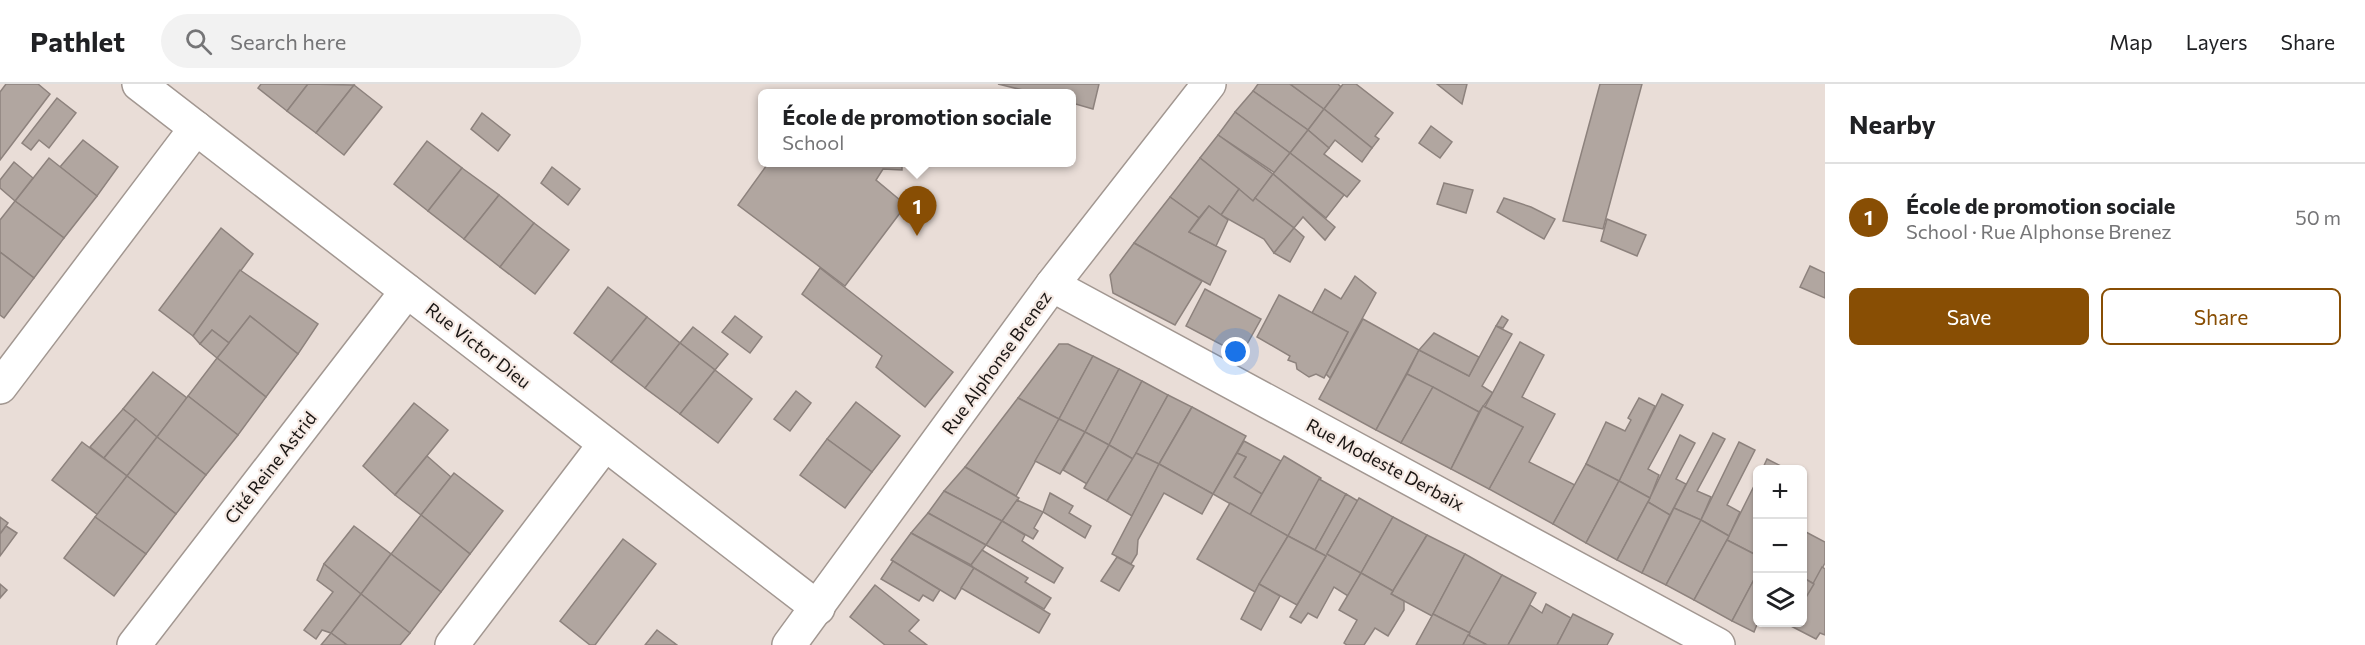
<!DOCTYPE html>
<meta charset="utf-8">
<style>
body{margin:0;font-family:Commissioner,sans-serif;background:#f2f2f2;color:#202124}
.controls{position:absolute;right:18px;bottom:18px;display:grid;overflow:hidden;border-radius:9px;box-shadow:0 2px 4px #0004}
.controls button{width:54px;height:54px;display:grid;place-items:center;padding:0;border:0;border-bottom:2px solid #e0e0e0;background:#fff;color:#202124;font:30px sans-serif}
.you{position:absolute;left:1236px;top:268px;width:21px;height:21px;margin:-15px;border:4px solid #fff;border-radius:50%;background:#1a73e8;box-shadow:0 0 0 9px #1a73e833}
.badge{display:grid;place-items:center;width:39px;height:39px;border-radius:50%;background:#884e04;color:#fff;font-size:20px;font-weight:700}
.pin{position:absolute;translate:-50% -50px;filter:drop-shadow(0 2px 3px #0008)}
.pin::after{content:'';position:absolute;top:32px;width:21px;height:18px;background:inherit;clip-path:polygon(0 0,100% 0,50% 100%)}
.popup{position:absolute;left:758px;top:5px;width:318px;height:78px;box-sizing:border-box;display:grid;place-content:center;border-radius:9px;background:#fff;filter:drop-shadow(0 2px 4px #0005);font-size:20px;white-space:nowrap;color:#757577}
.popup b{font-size:22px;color:#202124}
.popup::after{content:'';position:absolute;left:50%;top:100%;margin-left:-12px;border:12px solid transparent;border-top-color:#fff}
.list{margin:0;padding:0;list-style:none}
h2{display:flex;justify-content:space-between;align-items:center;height:78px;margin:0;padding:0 24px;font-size:26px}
h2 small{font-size:20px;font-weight:400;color:#757577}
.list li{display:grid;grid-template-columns:39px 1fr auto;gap:18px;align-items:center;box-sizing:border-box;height:108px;padding:0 24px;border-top:2px solid #e0e0e0}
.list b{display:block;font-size:22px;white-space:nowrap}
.list p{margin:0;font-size:20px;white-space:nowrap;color:#757577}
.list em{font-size:20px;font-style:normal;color:#757577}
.actions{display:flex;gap:12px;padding:18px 24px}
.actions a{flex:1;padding:14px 0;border:2px solid #884e04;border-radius:9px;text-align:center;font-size:21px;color:#884e04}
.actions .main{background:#884e04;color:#fff}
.icon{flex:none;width:33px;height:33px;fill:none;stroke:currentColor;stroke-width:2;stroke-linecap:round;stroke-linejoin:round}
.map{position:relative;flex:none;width:1825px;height:561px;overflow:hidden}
header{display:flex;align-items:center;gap:36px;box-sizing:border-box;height:84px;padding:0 30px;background:#fff;border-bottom:2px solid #e0e0e0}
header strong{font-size:28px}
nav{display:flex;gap:33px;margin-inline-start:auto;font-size:21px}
.search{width:420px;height:54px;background:#f2f2f2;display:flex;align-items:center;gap:15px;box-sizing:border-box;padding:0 21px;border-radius:33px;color:#757577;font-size:22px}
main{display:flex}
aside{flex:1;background:#fff}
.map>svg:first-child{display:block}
</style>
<header>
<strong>Pathlet</strong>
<div class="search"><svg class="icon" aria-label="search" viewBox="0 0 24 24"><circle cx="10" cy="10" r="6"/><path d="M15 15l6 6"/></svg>Search here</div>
<nav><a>Map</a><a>Layers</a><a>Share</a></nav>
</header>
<main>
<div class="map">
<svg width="1825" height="561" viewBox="0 0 1825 561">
<rect width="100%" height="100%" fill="#e9ddd7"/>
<g fill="#b1a6a0" stroke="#8d827d" stroke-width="1.5">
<path d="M6,0h32l12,10 -50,66v-68z"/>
<path d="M261,0h47l-21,27 -29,-23z"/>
<path d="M308,0l46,1 -38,48 -29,-22z"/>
<path d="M998,0h101l-6,25 -21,-6v-10h-37z"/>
<path d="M1258,0h32l34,25 -16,21 -55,-39z"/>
<path d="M1290,0h48l3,3 -17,22z"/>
<path d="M1343,0h13l37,29 -18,23 4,3 -7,9 -48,-39z"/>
<path d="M1437,0h30l-5,20z"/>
<path d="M1600,0h42l-39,145 -40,-8z"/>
<path d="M354,1l28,22 -38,48 -28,-22z"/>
<path d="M1253,7l55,39 -18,23 -55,-41z"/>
<path d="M57,14l19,15 -27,35 -10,-8 -8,10 -9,-7z"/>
<path d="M1324,25l48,39 -10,14 -27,-22 -6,8 -21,-18z"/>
<path d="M1235,28l55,41 -15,20 -57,-38z"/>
<path d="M482,29l28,22 -12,16 -27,-22z"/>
<path d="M1431,42l21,16 -12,16 -21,-15z"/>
<path d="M1308,46l21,18 -5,6 36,27 -13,16 -57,-44z"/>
<path d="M1218,51l55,39 -20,27 -53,-43z"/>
<path d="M83,56l35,27 -21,29 -37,-29z"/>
<path d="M427,57l35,27 -34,43 -34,-27z"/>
<path d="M1290,69l54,42 -18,23 -53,-44z"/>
<path d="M49,74l48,38 -33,42 -49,-37z"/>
<path d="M1200,74l39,31 -18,26 -12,-9 -10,12 -29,-21z"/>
<path d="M14,78l19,16 -18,23 -15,-13v-8z"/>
<path d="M769,78h133v8l-19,-1 -7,11 30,25 -61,81 -107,-81z"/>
<path d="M552,83l28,22 -12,16 -27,-22z"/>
<path d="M462,84l37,27 -35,44 -36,-28z"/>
<path d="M1273,90l62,53 -10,13 -22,-23 -9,11 -39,-30z"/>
<path d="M1444,99l29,7 -7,23 -29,-9z"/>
<path d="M1239,105l14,12 2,-3 39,30 -20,25 -10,-14 -43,-24z"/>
<path d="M499,111l35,28 -34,44 -36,-28z"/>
<path d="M1170,113l29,21 -10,14 37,19 -16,34 -76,-42z"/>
<path d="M1504,114l27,9 24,12 -11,20 -47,-27z"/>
<path d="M15,117l49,37 -30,40 -34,-26v-32z"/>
<path d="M1209,122l19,14 -12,26 -27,-14z"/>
<path d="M1607,135l39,16 -9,21 -36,-15z"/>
<path d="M534,139l35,27 -34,44 -35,-27z"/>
<path d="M221,144l32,26 -60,82 -34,-26z"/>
<path d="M1294,144l10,9 -14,25 -16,-9z"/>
<path d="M1134,159l68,38 -27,44 -62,-32 -3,-18z"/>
<path d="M0,168l34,26 -30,40 -4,-3z"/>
<path d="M1810,182l15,7v25l-25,-11z"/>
<path d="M820,184l133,104 -28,35 -49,-40 6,-11 -80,-62z"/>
<path d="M240,186l78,54 -20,30 -48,-38 -21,27 -17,-13 -12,14 -7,-8z"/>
<path d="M1355,192l21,17 -46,85 -4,-4 22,-42 -36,-19 13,-24 16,10z"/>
<path d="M608,203l39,30 -36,45 -37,-29z"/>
<path d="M1205,205l56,30 -20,36 -55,-29z"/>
<path d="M1279,211l69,37 -24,46 -8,-4 -7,3 -12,-8 -1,-6 -8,-3 2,-4 -33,-19z"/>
<path d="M250,232l48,38 -32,43 -49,-39z"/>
<path d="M735,232l27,21 -12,16 -28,-21z"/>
<path d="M1502,232l6,4 -5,8 -7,-2z"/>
<path d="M647,233l33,26 -35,45 -34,-26z"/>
<path d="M1363,235l56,31 -43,80 -57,-31z"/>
<path d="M1496,242l16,8 -30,52 11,7 -14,19 -72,-38 12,-24 50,26z"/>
<path d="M693,243l35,27 -13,16 -35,-27z"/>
<path d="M212,246l17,13 -12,15 -17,-14z"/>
<path d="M1434,249l45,24 -10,19 -50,-26z"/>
<path d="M1520,258l24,13 -22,42 33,17 -26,48 46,23 -22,39 -64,-35 34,-62 -38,-20z"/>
<path d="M680,259l35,27 -35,44 -35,-26z"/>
<path d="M1059,260h9l25,12 -34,63 -41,-21z"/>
<path d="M1093,272l26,13 -34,63 -26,-13z"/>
<path d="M217,274l49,39 -28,38 -50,-39z"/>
<path d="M1119,285l23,12 -33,64 -24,-13z"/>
<path d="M715,286l37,29 -34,44 -38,-29z"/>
<path d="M153,288l34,26 -30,39 -34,-28z"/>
<path d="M1407,290l26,13 -32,56 -25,-13z"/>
<path d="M1142,297l26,14 -35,64 -24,-14z"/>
<path d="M1433,303l46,25 -28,57 -50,-26z"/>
<path d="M796,307l15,12 -21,28 -16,-12z"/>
<path d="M1662,310l21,11 -35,64 11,6 -9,23 -31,-17z"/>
<path d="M1168,311l24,12 -33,57 -23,-11z"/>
<path d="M188,312l50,39 -32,40 -49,-38z"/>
<path d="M1018,314l41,21 -43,77 -51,-29z"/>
<path d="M1639,314l16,8 -36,75 -33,-17 20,-42 19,9 6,-11 -3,-2z"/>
<path d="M856,318l44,34 -28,36 -45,-33z"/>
<path d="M414,319l34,27 -53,65 -32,-29z"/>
<path d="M1483,322l40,21 -34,62 -38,-20z"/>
<path d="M1192,323l54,29 -33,58 -54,-30z"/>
<path d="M123,325l13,10 -32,39 -14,-11z"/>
<path d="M136,335l21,18 -30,39 -23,-18z"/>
<path d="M1059,335l26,13 -25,42 -25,-13z"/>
<path d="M1085,348l24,13 -22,39 -24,-14z"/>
<path d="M1713,349l12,6 -28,52 14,6 -10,23 -27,-12z"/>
<path d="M1680,351l15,8 -19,36 10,5 -16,31 -22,-13z"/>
<path d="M157,353l49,38 -30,39 -49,-38z"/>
<path d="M827,355l45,33 -27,36 -45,-33z"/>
<path d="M1244,357l37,20 -19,33 -28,-17 12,-20 -9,-4z"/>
<path d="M82,358l45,34 -29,39 -46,-35z"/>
<path d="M1739,358l16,8 -28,55 13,7 -11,24 -28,-16z"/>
<path d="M1109,361l24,14 -26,42 -23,-13z"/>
<path d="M1136,369l23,11 -27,52 -25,-15z"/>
<path d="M1237,369l9,4 -12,20 28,17 -12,21 -37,-21z"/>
<path d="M427,372l24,21 -30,38 -26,-20z"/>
<path d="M1284,372l37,22 -33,58 -38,-21z"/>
<path d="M1767,375l18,9v2h-23z"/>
<path d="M1159,380l54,30 -11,20 -38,-21 -26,47 -1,14 -6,10 -19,-10z"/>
<path d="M1586,380l33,17 -33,62 -33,-19z"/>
<path d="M965,383l54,31 -17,23 -58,-30z"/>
<path d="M454,389l49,38 -33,43 -49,-39z"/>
<path d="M127,392l49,38 -30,40 -51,-37z"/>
<path d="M1758,394v48l-2,3 2,1v26l-31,-16z"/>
<path d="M1319,395l27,15 -31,56 -27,-14z"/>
<path d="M1619,397l31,17 -33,62 -31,-17z"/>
<path d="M944,407l58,30 -16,24 -58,-32z"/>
<path d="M1050,409l23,13 -4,7 22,13 -6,12 -42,-26z"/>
<path d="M1346,410l12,7 -31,53 34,19 -13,23 -14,-9 -17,31 -9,-5 -7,10 -11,-6 36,-61 -11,-6z"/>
<path d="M1359,414l34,19 -32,56 -34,-19z"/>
<path d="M1017,416l26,12 -9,16 4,3 -5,8 -31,-18z"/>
<path d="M1648,418l22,13 -28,58 -25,-13z"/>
<path d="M1230,419l58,33 -33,56 -58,-33z"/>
<path d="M1674,424l27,12 -35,65 -24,-12z"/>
<path d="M928,429l58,32 -15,20 -60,-32z"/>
<path d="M421,431l49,39 -29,38 -50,-38z"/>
<path d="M0,433l8,6 -8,11z"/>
<path d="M95,433l51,37 -32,42 -50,-38z"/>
<path d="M1393,433l34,18 -34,56 -32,-18z"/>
<path d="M1701,436l28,16 -35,64 -28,-15z"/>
<path d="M1002,437l23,14 -3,6 41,27 -9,15 -68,-38z"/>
<path d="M6,442l11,7 -17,23v-22z"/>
<path d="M354,442l37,28 -30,40 -37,-30z"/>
<path d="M1804,447l21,11v21l-11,21 -12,-7z"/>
<path d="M911,449l63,35 -19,31 -64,-39z"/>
<path d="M1427,451l38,19 -33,62 -41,-22z"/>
<path d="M1288,452l38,20 -29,49 -38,-21z"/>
<path d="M623,455l33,25 -61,81h-5l-30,-24z"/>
<path d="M1727,456l31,16v16l-26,49 -38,-21z"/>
<path d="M982,466l46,28 -3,4 26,16 -7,11 -70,-41 -3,-3z"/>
<path d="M391,470l50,38 -31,41 -49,-39z"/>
<path d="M1465,470l37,21 -32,58 -37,-19z"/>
<path d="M1117,473l17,9 -15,25 -18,-10z"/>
<path d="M893,477l47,29 -7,11 -10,-6 -4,6 -38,-22z"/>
<path d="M324,480l37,30 -30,39 -9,-3 -6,9 -12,-9 29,-38 -16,-12z"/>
<path d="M1822,483l3,2v66l-5,-2 -4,6 -25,-13 1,-4h10v-18z"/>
<path d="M974,484l76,46 -11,19 -78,-45z"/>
<path d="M1758,488v50l-4,10 -22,-11z"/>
<path d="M1361,489l32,18 -2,3 13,7v9l-16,26 -13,-8 -11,17h-17l-3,-2 13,-23 -18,-10z"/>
<path d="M1502,491l34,18 -28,52h-21l-19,-10z"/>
<path d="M1802,493l12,7 -12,20z"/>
<path d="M0,500l7,6 -7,8z"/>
<path d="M1259,500l21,12 -19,34 -20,-11z"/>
<path d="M875,501l44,35 -10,11 18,14h-42l-35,-28z"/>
<path d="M361,510l49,39 -10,12h-53l-16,-12z"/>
<path d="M1546,520l25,14 -14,27h-49l22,-40 12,8z"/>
<path d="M1433,530l37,19 -7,12h-47z"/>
<path d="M1573,530l40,20 -6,11h-50z"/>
<path d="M657,546l20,15h-32z"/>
<path d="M331,549l16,12h-26z"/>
<path d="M1468,551l19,10h-24z"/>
</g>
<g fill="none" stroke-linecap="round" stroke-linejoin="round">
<defs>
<g id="minor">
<path d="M139,0l679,524"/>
<path d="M1052,201l666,360"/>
<path d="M0,303l196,-259"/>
<path d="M134,561l273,-354"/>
<path d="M452,561l153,-201"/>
<path d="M789,561l263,-360 157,-201"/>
</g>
</defs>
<use href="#minor" stroke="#a29791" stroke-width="36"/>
<use href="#minor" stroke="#fff" stroke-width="33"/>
</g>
<g text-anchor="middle" stroke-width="4.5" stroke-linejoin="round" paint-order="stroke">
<g font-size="18" fill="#1a1614" stroke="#f6eae4">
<text transform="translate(478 262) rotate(38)" y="6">Rue Victor Dieu</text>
<text transform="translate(997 279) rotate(-54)" y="6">Rue Alphonse Brenez</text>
<text transform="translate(1385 381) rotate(28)" y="6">Rue Modeste Derbaix</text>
<text transform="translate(271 384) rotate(-52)" y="6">Cité Reine Astrid</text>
</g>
</g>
</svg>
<div class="controls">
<button>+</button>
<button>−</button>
<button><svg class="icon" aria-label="layers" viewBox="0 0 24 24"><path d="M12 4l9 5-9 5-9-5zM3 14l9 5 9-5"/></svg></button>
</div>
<div class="you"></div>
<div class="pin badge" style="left:917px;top:152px">1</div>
<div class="popup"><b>École de promotion sociale</b>School</div>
</div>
<aside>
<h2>Nearby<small></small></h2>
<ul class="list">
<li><span class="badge">1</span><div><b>École de promotion sociale</b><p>School · Rue Alphonse Brenez</p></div><em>50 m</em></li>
</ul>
<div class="actions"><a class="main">Save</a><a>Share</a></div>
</aside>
</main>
